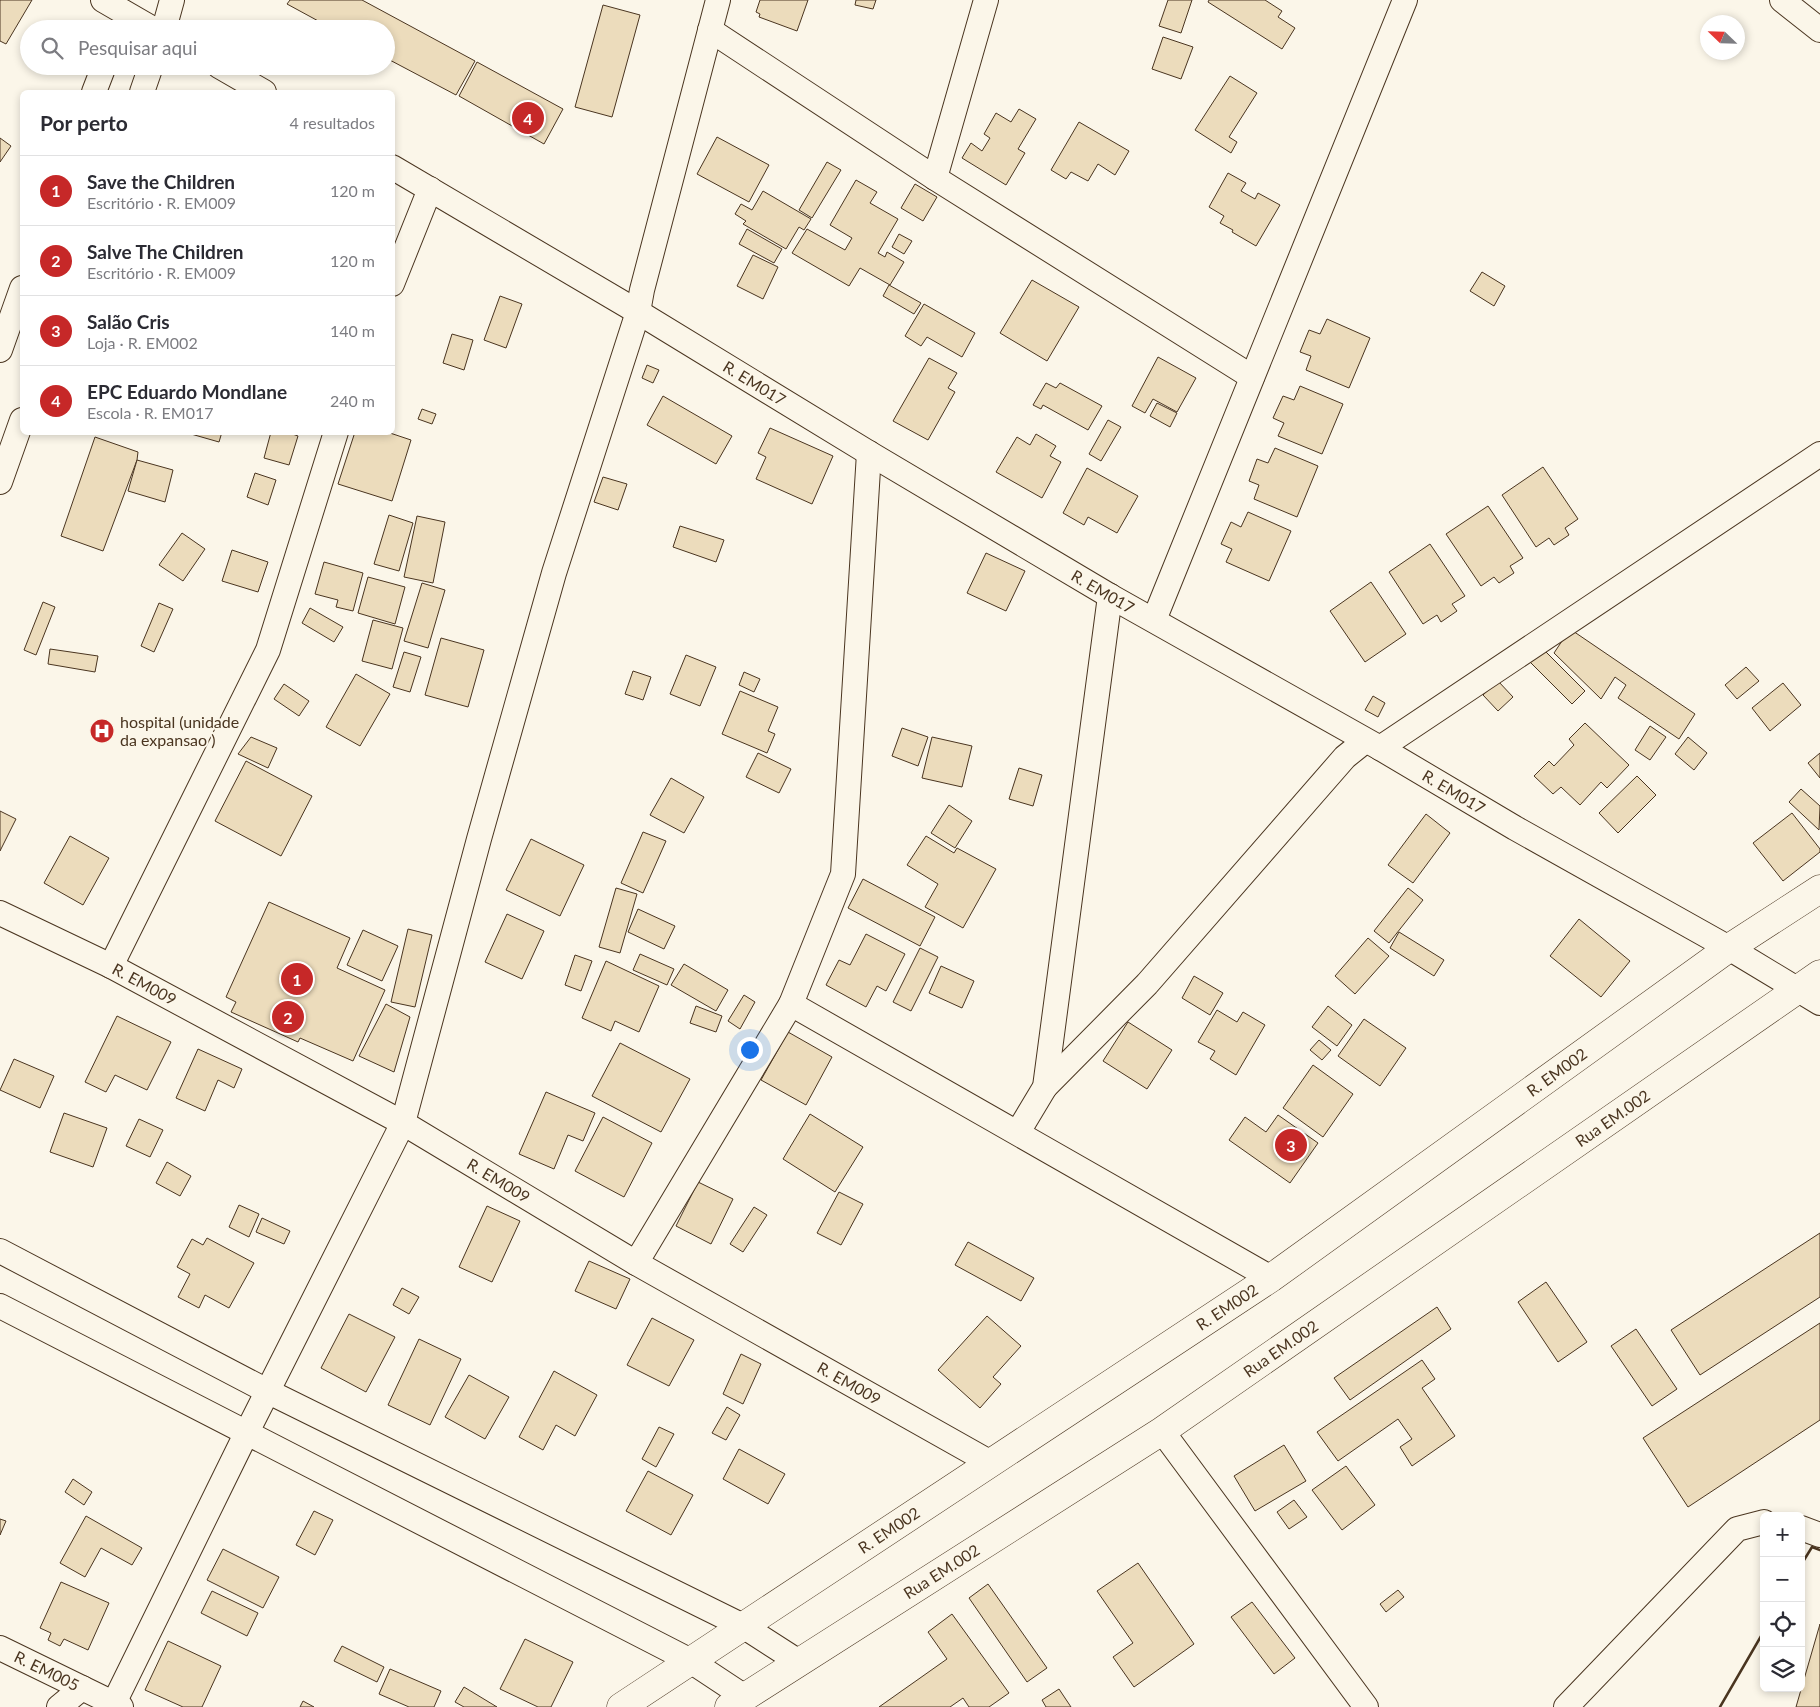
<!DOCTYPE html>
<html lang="pt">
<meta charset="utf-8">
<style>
body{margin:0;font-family:Lato,sans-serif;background:#f2f2f3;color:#2b2b33}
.controls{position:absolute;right:15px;bottom:15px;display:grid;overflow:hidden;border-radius:8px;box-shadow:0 2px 8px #0003}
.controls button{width:45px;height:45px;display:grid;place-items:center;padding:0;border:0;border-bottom:1px solid #e1e1e2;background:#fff;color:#2b2b33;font:25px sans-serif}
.compass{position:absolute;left:1700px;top:15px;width:45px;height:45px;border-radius:50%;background:#fff;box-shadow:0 2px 8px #0003;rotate:293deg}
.you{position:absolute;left:749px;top:1049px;width:18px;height:18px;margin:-12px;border:4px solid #fff;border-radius:50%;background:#1a73e8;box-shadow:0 0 0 8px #1a73e833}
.badge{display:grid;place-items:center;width:32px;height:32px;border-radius:50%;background:#c62828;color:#fff;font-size:16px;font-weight:700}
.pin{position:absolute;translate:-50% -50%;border:2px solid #fff;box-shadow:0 1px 5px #0006}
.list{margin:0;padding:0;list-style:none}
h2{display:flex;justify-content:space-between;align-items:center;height:65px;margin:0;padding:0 20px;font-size:21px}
h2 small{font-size:16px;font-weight:400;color:#7c7c81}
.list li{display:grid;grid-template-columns:32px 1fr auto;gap:15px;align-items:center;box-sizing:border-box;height:70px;padding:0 20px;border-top:1px solid #e1e1e2}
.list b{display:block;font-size:19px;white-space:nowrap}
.list p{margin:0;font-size:16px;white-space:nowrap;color:#7c7c81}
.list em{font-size:16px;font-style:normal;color:#7c7c81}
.icon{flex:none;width:28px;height:28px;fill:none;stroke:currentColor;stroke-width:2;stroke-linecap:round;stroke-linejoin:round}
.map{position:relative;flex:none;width:1820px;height:1707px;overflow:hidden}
.search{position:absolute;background:#fff;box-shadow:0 2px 8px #0003;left:20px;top:20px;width:375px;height:55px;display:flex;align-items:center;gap:12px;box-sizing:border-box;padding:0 18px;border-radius:28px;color:#7c7c81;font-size:19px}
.panel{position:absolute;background:#fff;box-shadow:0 2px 8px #0003;left:20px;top:90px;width:375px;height:345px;border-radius:8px}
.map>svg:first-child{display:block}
</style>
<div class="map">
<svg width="1820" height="1707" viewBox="0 0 1820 1707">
<rect width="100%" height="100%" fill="#fbf6e9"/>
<g fill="#ecdcbc" stroke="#4a3520">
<path d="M0,0h32l-26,44 -6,-3z"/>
<path d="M290,0h72l113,61 -19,34 -70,-37v-29h-53l-46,-25z"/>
<path d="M760,0h48l-11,31 -38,-14 1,-3 -4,-2z"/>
<path d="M856,0h20l-3,9 -18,-4z"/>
<path d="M1168,0h24l-11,33 -22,-7z"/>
<path d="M1209,0h56l17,11 -4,6 17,11 -13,21 -74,-47z"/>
<path d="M603,5l37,10 -28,102 -37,-10z"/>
<path d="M1163,37l30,10 -12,32 -29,-10z"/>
<path d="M477,62l86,47 -19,35 -85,-48z"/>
<path d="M1230,76l27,17 -28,44 8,5 -6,11 -36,-23z"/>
<path d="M1019,109l17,10 -18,30 7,4 -19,32 -44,-27 9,-15 11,8 8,-13 -6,-4 12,-21 15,9z"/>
<path d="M1079,122l50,29 -14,24 -17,-11 -10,17 -17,-9 -5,7 -15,-9z"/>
<path d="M717,137l52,28 -20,37 -52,-28z"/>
<path d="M0,138l11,8 -11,16z"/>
<path d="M827,162l14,8 -29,48 -13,-8z"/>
<path d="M1228,173l18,10 -5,8 14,8 3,-6 22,12 -24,41 -24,-14 1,-2 -13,-7 4,-7 -15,-9z"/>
<path d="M856,180l21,12 -7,11 28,16 -20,34 7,4 2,-5 17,10 -14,23 -30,-17 -11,18 -57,-33 15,-24 38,21 7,-12 -22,-13z"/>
<path d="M915,184l22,13 -14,24 -22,-13z"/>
<path d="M763,191l48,28 -7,11 -5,-3 -13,22 -43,-25 3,-3 -11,-7 6,-10 11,6z"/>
<path d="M747,229l35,20 -8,14 -35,-19z"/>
<path d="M899,234l13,7 -8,13 -12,-7z"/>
<path d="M753,255l25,12 -15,32 -26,-13z"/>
<path d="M1482,272l23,14 -11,20 -24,-15z"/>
<path d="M1032,280l47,27 -32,54 -47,-28z"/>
<path d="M889,285l32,18 -7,11 -31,-18z"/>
<path d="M500,296l22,8 -16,44 -22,-8z"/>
<path d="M924,304l51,29 -13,24 -35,-20 -6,9 -16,-10z"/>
<path d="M1327,319l43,19 -21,50 -43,-18 5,-14 -11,-4 9,-22 11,4z"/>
<path d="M452,334l21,6 -9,30 -21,-7z"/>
<path d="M1158,357l38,21 -19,34 -24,-13 -8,14 -13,-7z"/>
<path d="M929,358l28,15 -9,15 7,4 -27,48 -35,-19z"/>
<path d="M647,365l12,5 -6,13 -11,-5z"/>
<path d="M1046,383l10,5 4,-5 42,23 -14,24 -45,-25 -2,4 -8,-4z"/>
<path d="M1300,386l43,18 -21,50 -44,-18 6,-13 -11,-5 10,-22 11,4z"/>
<path d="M663,396l69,40 -16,28 -69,-39z"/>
<path d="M1157,403l20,10 -7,14 -20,-11z"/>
<path d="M422,409l14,5 -4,10 -14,-5z"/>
<path d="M1108,420l13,7 -20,34 -12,-7z"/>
<path d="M770,428l63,28 -21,48 -56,-25 10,-22 -8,-4z"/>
<path d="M184,432h38l-3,10z"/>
<path d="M271,432h16l11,4 -9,29 -25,-7z"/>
<path d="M355,432h32l24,8 -19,61 -54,-17z"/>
<path d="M1036,434l20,12 -6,10 11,6 -19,36 -46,-26 21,-35 13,8z"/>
<path d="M95,437l43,15 -1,8 -34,91 -42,-15z"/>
<path d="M1275,448l43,18 -21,51 -43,-18 5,-14 -10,-4 8,-22 11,4z"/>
<path d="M137,460l36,10 -8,32 -37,-11z"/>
<path d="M1543,467l35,52 -13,9 4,7 -15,10 -5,-7 -13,9 -34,-52z"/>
<path d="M1087,468l51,28 -21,37 -29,-16 -4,8 -21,-12z"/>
<path d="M255,473l21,7 -8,25 -21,-8z"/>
<path d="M603,477l24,7 -9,26 -24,-8z"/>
<path d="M1488,506l35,52 -13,8 4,7 -15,10 -5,-6 -13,9 -35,-52z"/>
<path d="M1248,512l43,19 -22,50 -43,-19 6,-13 -11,-5 10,-22 10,5z"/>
<path d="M389,515l24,8 -14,48 -25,-7z"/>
<path d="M417,516l28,6 -12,61 -29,-6z"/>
<path d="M680,526l44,14 -8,22 -43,-15z"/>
<path d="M182,533l23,16 -22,32 -24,-16z"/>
<path d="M1430,544l35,52 -13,8 5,7 -16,11 -4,-7 -14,9 -34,-52z"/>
<path d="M232,550l36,12 -10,30 -36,-11z"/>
<path d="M986,553l39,18 -19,40 -39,-18z"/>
<path d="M324,562l39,11 -10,38 -17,-4 2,-7 -23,-6z"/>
<path d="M368,577l37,10 -10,37 -37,-11z"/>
<path d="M1371,582l35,52 -41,28 -35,-51z"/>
<path d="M422,583l23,7 -17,58 -24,-7z"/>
<path d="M43,602l12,5 -19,48 -12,-5z"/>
<path d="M159,603l14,6 -19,43 -13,-6z"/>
<path d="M310,608l33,19 -9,15 -32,-19z"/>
<path d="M373,620l30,8 -11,41 -30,-8z"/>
<path d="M1570,629l125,85 -16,25 -61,-41 8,-13 -11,-8 -14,22 -47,-46z"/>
<path d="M441,638l43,12 -16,57 -43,-12z"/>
<path d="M1542,648l43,43 -13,13 -43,-43z"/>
<path d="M50,649l48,7 -3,16 -47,-8z"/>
<path d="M404,652l17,5 -11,35 -17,-5z"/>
<path d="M686,655l30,12 -16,39 -30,-12z"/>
<path d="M1746,667l13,14 -22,18 -12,-14z"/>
<path d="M633,671l18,6 -8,23 -18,-6z"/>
<path d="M744,672l16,7 -6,13 -15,-7z"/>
<path d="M356,674l34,20 -30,52 -34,-19z"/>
<path d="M1498,681l15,16 -15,14 -15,-16z"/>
<path d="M1783,683l18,22 -31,26 -18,-23z"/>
<path d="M284,684l25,17 -10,15 -25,-17z"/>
<path d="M740,691l38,16 -10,24 7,3 -8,19 -45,-19z"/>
<path d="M1373,696l12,7 -7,14 -13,-7z"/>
<path d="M1585,723l44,42 -22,23 -6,-6 -21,23 -19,-18 -8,7 -19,-18 15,-15 5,5 20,-21 -5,-6z"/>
<path d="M1650,726l16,11 -16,23 -15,-10z"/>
<path d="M902,728l26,9 -10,29 -26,-10z"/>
<path d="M251,737l26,11 -9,20 -30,-14z"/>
<path d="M932,737l40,9 -10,41 -40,-9z"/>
<path d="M1688,737l19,16 -13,17 -19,-16z"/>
<path d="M758,753l33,16 -12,24 -33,-16z"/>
<path d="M1820,753v25l-12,-15z"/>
<path d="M246,761l66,35 -31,60 -66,-35z"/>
<path d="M1019,768l23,7 -9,31 -24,-7z"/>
<path d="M1637,776l19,19 -38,38 -19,-20z"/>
<path d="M671,778l33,19 -20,36 -34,-18z"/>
<path d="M1801,789l19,17 -1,24 -30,-28z"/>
<path d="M949,805l23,16 -17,27 -24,-15z"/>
<path d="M0,811l16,8 -16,32z"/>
<path d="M1792,813l28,36v3l-37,29 -30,-38z"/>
<path d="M1426,814l24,19 -37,50 -25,-18z"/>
<path d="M643,832l23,9 -23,52 -22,-10z"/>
<path d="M70,836l39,22 -26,47 -39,-22z"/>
<path d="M926,836l28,17 3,-5 39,21 -33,59 -38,-21 13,-23 -31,-19z"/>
<path d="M531,839l53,26 -24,51 -54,-26z"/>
<path d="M863,879l72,38 -15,29 -72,-38z"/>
<path d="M616,888l21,6 -17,59 -21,-6z"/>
<path d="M1408,888l15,12 -34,43 -15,-12z"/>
<path d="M269,902l81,36 -13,30 48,22 -32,71 -53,-23 -2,4 -67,-30 5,-10 -10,-5z"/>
<path d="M638,909l37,17 -11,23 -36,-17z"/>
<path d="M507,914l37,17 -22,48 -37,-17z"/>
<path d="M1579,919l51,42 -29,36 -51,-41z"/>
<path d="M408,929l24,6 -17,72 -24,-5z"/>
<path d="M363,930l35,16 -16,35 -35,-16z"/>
<path d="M1399,932l45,28 -10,16 -44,-28z"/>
<path d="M866,934l39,20 -19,37 -9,-5 -11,21 -40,-22 13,-25 11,5z"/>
<path d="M1368,938l21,18 -34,38 -20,-18z"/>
<path d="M920,948l18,9 -27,54 -18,-9z"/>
<path d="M640,954l34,15 -7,16 -34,-15z"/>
<path d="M575,955l17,6 -11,30 -16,-6z"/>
<path d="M606,961l53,25 -20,46 -24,-11 -4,10 -29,-13z"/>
<path d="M684,964l44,26 -12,21 -45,-26z"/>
<path d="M941,966l33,15 -12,27 -33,-15z"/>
<path d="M1194,976l29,17 -13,22 -28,-17z"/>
<path d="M744,995l11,7 -15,27 -12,-8z"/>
<path d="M386,1004l24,13 -16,55 -35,-16z"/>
<path d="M696,1006l26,10 -6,16 -26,-9z"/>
<path d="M1328,1006l24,19 -15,21 -25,-19z"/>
<path d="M1217,1010l20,12 6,-10 22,13 -29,50 -26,-16 5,-8 -17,-9z"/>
<path d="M117,1016l54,26 -24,48 -32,-15 -9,17 -21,-10z"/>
<path d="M1364,1019l42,29 -26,38 -42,-30z"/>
<path d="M1128,1022l44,28 -25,39 -44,-28z"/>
<path d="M788,1032l44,25 -26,48 -45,-25z"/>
<path d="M1319,1040l12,10 -9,10 -12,-10z"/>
<path d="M620,1043l70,36 -29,53 -69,-36z"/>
<path d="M198,1049l44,20 -8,19 -16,-8 -13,31 -29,-13z"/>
<path d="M14,1059l40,17 -14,32 -40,-18z"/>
<path d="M1313,1065l40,29 -30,43 -40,-29z"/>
<path d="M546,1092l49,21 -12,28 -15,-6 -14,34 -35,-15z"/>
<path d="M64,1113l43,15 -14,39 -43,-15z"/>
<path d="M810,1114l53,33 -28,45 -52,-33z"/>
<path d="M1278,1115l40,28 -28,40 -61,-43 16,-23 21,15z"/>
<path d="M603,1117l49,26 -28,54 -49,-26z"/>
<path d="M139,1119l24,11 -13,27 -24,-11z"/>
<path d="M167,1162l24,14 -11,20 -24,-13z"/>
<path d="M698,1182l35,17 -22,45 -35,-18z"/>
<path d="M839,1192l24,12 -22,41 -24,-12z"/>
<path d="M239,1205l20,9 -10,23 -20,-10z"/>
<path d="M487,1206l33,15 -28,61 -33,-15z"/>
<path d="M754,1207l13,8 -24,37 -13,-8z"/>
<path d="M262,1218l28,13 -6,13 -28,-12z"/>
<path d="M1820,1233v64l-120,78 -29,-45z"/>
<path d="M207,1238l47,25 -25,45 -24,-13 -6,13 -21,-11 12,-23 -13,-7 15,-28 11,6z"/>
<path d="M968,1242l66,36 -13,23 -66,-36z"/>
<path d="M589,1261l41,18 -14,30 -41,-18z"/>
<path d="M1546,1282l41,60 -29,20 -40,-60z"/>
<path d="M402,1288l17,9 -10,17 -16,-9z"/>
<path d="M1437,1307l14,22 -101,71 -16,-22z"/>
<path d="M349,1314l46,23 -29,55 -45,-24z"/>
<path d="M987,1316l34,30 -28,31 8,7 -21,24 -42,-38z"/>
<path d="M652,1318l42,22 -25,46 -42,-21z"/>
<path d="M1820,1323v97l-132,87 -45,-69z"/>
<path d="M1636,1329l41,60 -25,17 -41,-60z"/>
<path d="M419,1339l42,20 -31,66 -42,-20z"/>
<path d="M741,1354l20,10 -18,40 -20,-10z"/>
<path d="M1422,1360l13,19 -13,9 33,48 -43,30 -12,-19 12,-8 -14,-20 -60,42 -21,-29z"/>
<path d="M554,1371l43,24 -22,41 -19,-11 -13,25 -24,-13z"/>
<path d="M469,1375l40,22 -24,42 -40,-22z"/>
<path d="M727,1407l13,8 -14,25 -14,-7z"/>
<path d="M659,1427l15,7 -18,33 -14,-8z"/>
<path d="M1284,1445l22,36 -51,30 -21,-35z"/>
<path d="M739,1449l46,25 -17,30 -45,-25z"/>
<path d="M1346,1466l29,39 -33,25 -30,-40z"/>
<path d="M648,1471l45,24 -22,40 -45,-24z"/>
<path d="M73,1479l19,13 -8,13 -19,-13z"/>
<path d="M1294,1500l13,17 -18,12 -12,-17z"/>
<path d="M314,1511l19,9 -18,35 -19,-10z"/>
<path d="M86,1516l56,32 -10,17 -31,-17 -16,29 -25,-14z"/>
<path d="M0,1519l6,2 -6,14z"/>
<path d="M223,1549l56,28 -16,31 -56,-28z"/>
<path d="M1138,1563l56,81 -60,43 -21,-30 20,-14 -36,-52z"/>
<path d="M61,1582l48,21 -21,47 -24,-11 -4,7 -12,-6 3,-7 -11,-5z"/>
<path d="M988,1584l59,84 -20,14 -58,-84z"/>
<path d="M1398,1590l6,7 -18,15 -6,-8z"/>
<path d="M212,1591l46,22 -11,23 -46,-23z"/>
<path d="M1252,1602l43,56 -21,16 -43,-57z"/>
<path d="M952,1614l57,79 -20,14h-20l-6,-9 -13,9h-71l68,-48 -19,-27z"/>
<path d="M1820,1624v83h-24z"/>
<path d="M525,1639l48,23 -22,45h-13l-38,-18z"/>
<path d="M168,1641l53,25 -19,41h-19l-38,-17z"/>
<path d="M342,1646l42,21 -7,15 -43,-21z"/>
<path d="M390,1669l51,22 -7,16h-25l-30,-13z"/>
<path d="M464,1687l33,20h-33l-9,-5z"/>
<path d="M1059,1689l12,18h-25l-4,-7z"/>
<path d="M303,1701l11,6h-14z"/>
</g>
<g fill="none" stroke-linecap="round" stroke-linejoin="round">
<defs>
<g id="street">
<path d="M103,0l50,29"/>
<path d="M1782,0l38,30"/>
<path d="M164,29l8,-29"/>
<path d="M710,30l225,148 317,199"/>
<path d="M219,66l45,26"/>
<path d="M94,92l10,-26"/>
<path d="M142,92l9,-26"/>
<path id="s1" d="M392,167l246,145 231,141 241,143 270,152 135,80 214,120 91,55"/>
<path d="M935,178l51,-178"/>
<path d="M392,284l38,-95"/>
<path d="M0,350l22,-62"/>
<path d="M0,482l22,-62"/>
<path d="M1154,620l251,-620"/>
<path d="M1380,748l440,-294"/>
<path id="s2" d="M0,913l111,53 292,157 233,140 355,200"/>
<path d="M111,966l157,-316 68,-218"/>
<path d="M791,1004l480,274"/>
<path d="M1045,1087l102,-103 198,-227 20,-16"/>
<path d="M1018,1132l27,-45 65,-491"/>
<path d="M0,1251l269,141 474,234 56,36"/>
<path d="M636,1263l155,-259 52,-130 26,-421"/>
<path d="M0,1306l689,354 56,37"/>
<path d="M1162,1431l204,276"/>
<path d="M1801,1528l19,7"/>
<path id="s3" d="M0,1648l121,59"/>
<path d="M114,1703l132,-269 157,-311 76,-284 75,-266 84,-261 4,-22 76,-290"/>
<path d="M59,1707l23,-19"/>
<path d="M1566,1707l171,-178 27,-7"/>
</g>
<g id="secondary">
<path id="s4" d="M621,1707l650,-429 458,-330 91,-59"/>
<path id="s5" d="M729,1707l433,-276 658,-457"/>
</g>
</defs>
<use href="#street" stroke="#4a3520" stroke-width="26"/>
<use href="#secondary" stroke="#4a3520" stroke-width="29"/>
<use href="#street" stroke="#fbf6e9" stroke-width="24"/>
<use href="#secondary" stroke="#fbf6e9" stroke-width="28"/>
<g stroke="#4a3520" stroke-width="2.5">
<path d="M1801,1565l11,-18 8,3"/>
<path d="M1720,1707l44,-76"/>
</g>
</g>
<defs>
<symbol id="hospital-disc" viewBox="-11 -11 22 22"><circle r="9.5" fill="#c62828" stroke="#fbf6e9"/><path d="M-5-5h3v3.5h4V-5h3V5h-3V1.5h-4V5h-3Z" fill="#fff"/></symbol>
</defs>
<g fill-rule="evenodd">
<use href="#hospital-disc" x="88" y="717" width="28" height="28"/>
</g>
<g text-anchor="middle" stroke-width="4" stroke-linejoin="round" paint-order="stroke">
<g font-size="16" fill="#4a3520" stroke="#fbf6e9">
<text dy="6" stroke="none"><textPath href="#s1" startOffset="422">R. EM017</textPath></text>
<text dy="6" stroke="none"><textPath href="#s1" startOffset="828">R. EM017</textPath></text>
<text dy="6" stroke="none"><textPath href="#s1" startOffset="1232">R. EM017</textPath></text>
<text dy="6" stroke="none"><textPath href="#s2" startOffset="161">R. EM009</textPath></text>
<text dy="6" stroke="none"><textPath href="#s4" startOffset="1131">R. EM002</textPath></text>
<text dy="6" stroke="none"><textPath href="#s5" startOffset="1062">Rua EM.002</textPath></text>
<text dy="6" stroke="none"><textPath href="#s2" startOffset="566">R. EM009</textPath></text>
<text dy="6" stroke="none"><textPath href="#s4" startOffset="726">R. EM002</textPath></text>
<text dy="6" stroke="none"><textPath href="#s5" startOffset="658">Rua EM.002</textPath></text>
<text dy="6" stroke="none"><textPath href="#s2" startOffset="971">R. EM009</textPath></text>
<text dy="6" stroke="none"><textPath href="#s4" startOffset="321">R. EM002</textPath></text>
<text dy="6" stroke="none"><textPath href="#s5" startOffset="252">Rua EM.002</textPath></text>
<text dy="6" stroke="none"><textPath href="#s3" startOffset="52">R. EM005</textPath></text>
</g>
<g font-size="16" fill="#4a3520" stroke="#fbf6e9" text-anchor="start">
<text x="120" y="728">hospital (unidade<tspan x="120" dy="18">da expansao )</tspan></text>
</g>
</g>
</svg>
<div class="controls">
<button>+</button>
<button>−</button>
<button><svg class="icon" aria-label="locate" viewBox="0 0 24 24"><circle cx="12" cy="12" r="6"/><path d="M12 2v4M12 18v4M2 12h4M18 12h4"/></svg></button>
<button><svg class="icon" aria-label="layers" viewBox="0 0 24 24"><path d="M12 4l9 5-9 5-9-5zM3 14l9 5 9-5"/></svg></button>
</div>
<svg class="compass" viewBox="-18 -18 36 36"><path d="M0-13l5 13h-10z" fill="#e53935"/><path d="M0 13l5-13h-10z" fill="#7c7c81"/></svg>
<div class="you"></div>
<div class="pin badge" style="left:297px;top:979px">1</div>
<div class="pin badge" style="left:288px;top:1017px">2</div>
<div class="pin badge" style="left:1291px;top:1145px">3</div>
<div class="pin badge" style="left:528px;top:118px">4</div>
<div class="search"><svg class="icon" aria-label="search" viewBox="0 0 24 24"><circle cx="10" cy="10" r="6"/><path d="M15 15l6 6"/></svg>Pesquisar aqui</div>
<section class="panel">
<h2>Por perto<small>4 resultados</small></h2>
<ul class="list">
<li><span class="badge">1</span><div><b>Save the Children</b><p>Escritório · R. EM009</p></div><em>120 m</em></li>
<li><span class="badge">2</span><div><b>Salve The Children</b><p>Escritório · R. EM009</p></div><em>120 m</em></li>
<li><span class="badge">3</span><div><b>Salão Cris</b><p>Loja · R. EM002</p></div><em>140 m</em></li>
<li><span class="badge">4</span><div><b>EPC Eduardo Mondlane</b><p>Escola · R. EM017</p></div><em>240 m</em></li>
</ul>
</section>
</div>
